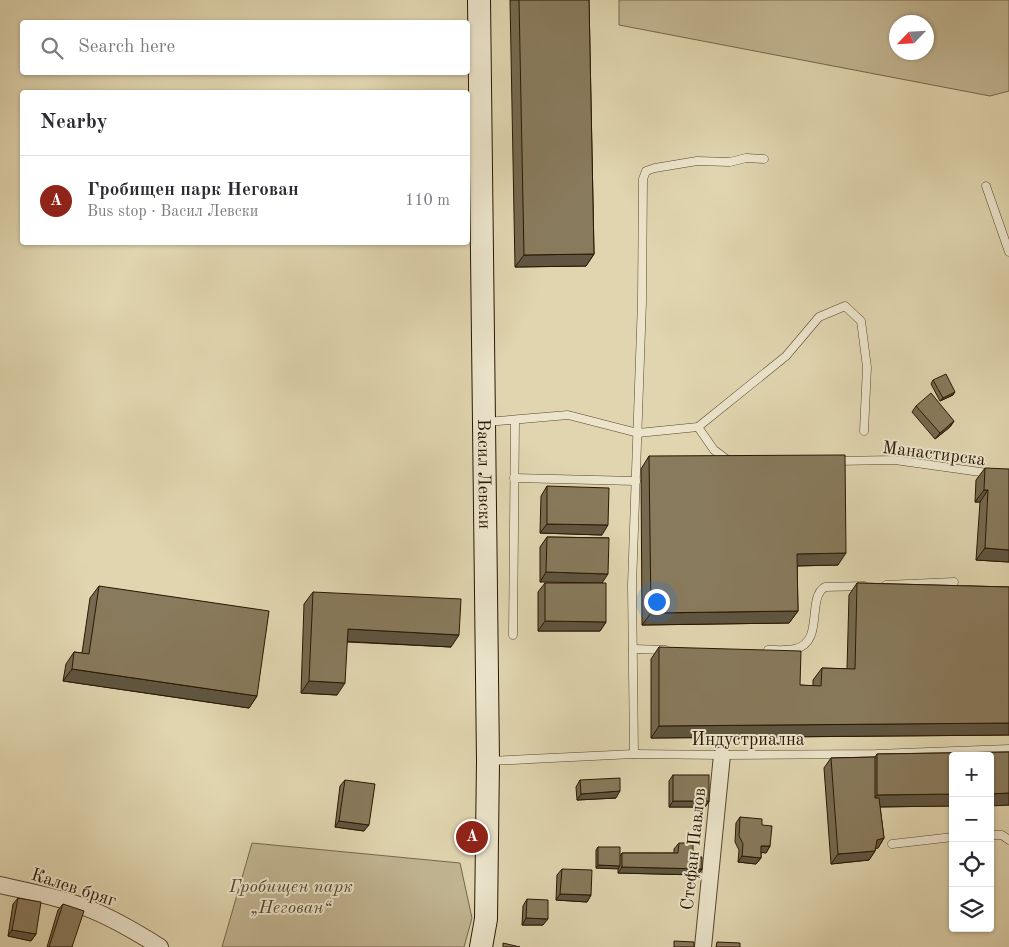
<!DOCTYPE html>
<meta charset="utf-8">
<style>
body{margin:0;font-family:"Old Standard TT",serif;background:#f7f7f7;color:#2b2b33}
.controls{position:absolute;right:15px;bottom:15px;display:grid;overflow:hidden;border-radius:5px;box-shadow:0 1px 4px #0004}
.controls button{width:45px;height:45px;display:grid;place-items:center;padding:0;border:0;border-bottom:1px solid #e1e1e2;background:#fff;color:#2b2b33;font:25px sans-serif}
.compass{position:absolute;left:889px;top:15px;width:45px;height:45px;border-radius:50%;background:#fff;box-shadow:0 1px 4px #0004;rotate:245deg}
.you{position:absolute;left:656px;top:601px;width:18px;height:18px;margin:-12px;border:4px solid #fff;border-radius:50%;background:#1a73e8;box-shadow:0 0 0 8px #1a73e833}
.badge{display:grid;place-items:center;width:32px;height:32px;border-radius:50%;background:#8f2418;color:#fff;font-size:16px;font-weight:700}
.pin{position:absolute;translate:-50% -50%;border:2px solid #fff;box-shadow:0 1px 5px #0006}
.list{margin:0;padding:0;list-style:none}
h2{display:flex;justify-content:space-between;align-items:center;height:65px;margin:0;padding:0 20px;font-size:21px}
h2 small{font-size:16px;font-weight:400;color:#7c7c81}
.list li{display:grid;grid-template-columns:32px 1fr auto;gap:15px;align-items:center;box-sizing:border-box;height:90px;padding:0 20px;border-top:1px solid #e1e1e2}
.list b{display:block;font-size:19px;white-space:nowrap}
.list p{margin:0;font-size:16px;white-space:nowrap;color:#7c7c81}
.list em{font-size:16px;font-style:normal;color:#7c7c81}
.icon{flex:none;width:28px;height:28px;fill:none;stroke:currentColor;stroke-width:2;stroke-linecap:round;stroke-linejoin:round}
.map{position:relative;flex:none;width:1009px;height:947px;overflow:hidden}
.search{position:absolute;background:#fff;box-shadow:0 1px 4px #0004;left:20px;top:20px;width:450px;height:55px;display:flex;align-items:center;gap:12px;box-sizing:border-box;padding:0 18px;border-radius:5px;color:#7c7c81;font-size:19px}
.panel{position:absolute;background:#fff;box-shadow:0 1px 4px #0004;left:20px;top:90px;width:450px;height:155px;border-radius:5px}
.map>svg:first-child{display:block}
</style>
<div class="map">
<svg width="1009" height="947" viewBox="0 0 1009 947">
<rect width="100%" height="100%" fill="#e0d5af"/>
<filter id="stains"><feTurbulence type="fractalNoise" baseFrequency=".004" numOctaves="4"/><feColorMatrix values="0 0 0 0 .2 0 0 0 0 .09 0 0 0 0 .02 0 0 0 .5 -.17"/></filter>
<radialGradient id="worn" r=".72"><stop offset=".6" stop-color="#630" stop-opacity="0"/><stop offset="1" stop-color="#630" stop-opacity=".3"/></radialGradient>
<g fill="#c1b592" stroke="#75664a" fill-rule="evenodd">
<path d="M619,0h390v91l-19,5 -371,-71zM896,22h30v30h-30z"/>
<path d="M252,843l208,20 12,55 -8,29h-242z"/>
</g>
<g fill="none" stroke-linecap="round" stroke-linejoin="round">
<defs>
<g id="lane">
<path d="M986,186l23,66"/>
<path d="M486,422l82,-7 70,18 60,-6 16,23 15,11"/>
<path d="M698,427l88,-71 33,-39 26,-11 16,15 6,46 -3,64"/>
<path d="M835,461l60,-1 114,16"/>
<path d="M514,478l122,3"/>
<path d="M886,585l68,-3"/>
<path d="M513,635l2,-215"/>
<path d="M633,649l33,1"/>
<path d="M768,650c8,0 18,1 27,-1 30,-7 11,-51 30,-62l39,-1"/>
<path d="M634,754l-2,-169 10,-284 1,-122 3,-8 9,-3 42,-7 33,1 16,-4 18,1"/>
<path d="M490,761l144,-7 88,1 154,-1 133,-5"/>
<path d="M990,835h12l7,5"/>
<path d="M892,844l61,-7"/>
</g>
<g id="street">
<path d="M0,885c31,7 63,13 92,25 24,10 46,23 68,37"/>
<path d="M703,947l19,-192"/>
</g>
<g id="secondary">
<path id="s1" d="M479,0l9,761 -2,158 -5,28"/>
</g>
</defs>
<use href="#lane" stroke="#57462e" stroke-width="9"/>
<use href="#street" stroke="#57462e" stroke-width="18"/>
<use href="#secondary" stroke="#291703" stroke-width="24"/>
<use href="#lane" stroke="#ebe4cb" stroke-width="8"/>
<use href="#street" stroke="#ebe4cb" stroke-width="16"/>
<use href="#secondary" stroke="#ebe4cb" stroke-width="22"/>
</g>
<g fill="#75694f" stroke="#291703">
<path d="M510,0h79l5,254 -8,12 -71,1z"/>
<path d="M933,380l20,15 -13,6 -9,-17z"/>
<path d="M916,406l38,15 -4,6 -15,12 -23,-27z"/>
<path d="M649,456l189,109 -41,1 1,45 -9,12 -147,2 -1,-156z"/>
<path d="M985,468l24,94 -33,-2 4,-58h-5l1,-22z"/>
<path d="M547,486l55,49 -62,-2 1,-37z"/>
<path d="M547,537l62,1 -69,44v-35z"/>
<path d="M545,583l61,39 -6,9h-62v-39z"/>
<path d="M857,583l152,4v148l-358,3v-79l8,-12 141,38 13,1v-6l9,-12 25,1 2,-74z"/>
<path d="M99,586l158,110 -8,12 -186,-27 3,-17 8,-12 8,1 8,-55z"/>
<path d="M313,592l138,55 -104,-5 -10,53 -36,-2 3,-89z"/>
<path d="M1009,752v53l-129,2 4,31 -6,10h-2l-1,3 -6,9 -38,4 -7,-96 7,-10 44,-1 2,-3z"/>
<path d="M673,775l36,26 -4,6h-36v-26z"/>
<path d="M345,780l19,51 -29,-4 5,-41z"/>
<path d="M580,780l36,18 -39,2 -1,-13z"/>
<path d="M740,817l22,8 8,21 -4,7 -5,-1v6l-5,6 -18,-2 1,-12 -4,-8 1,-19z"/>
<path d="M679,843l14,14 9,12 -4,6 -80,-2v-5h-22v-18l2,-3 22,9 2,-3h52v-4z"/>
<path d="M562,869l29,26 -4,7 -31,-2 1,-25z"/>
<path d="M18,898l18,36 -5,7 -23,-5 5,-32z"/>
<path d="M527,899l16,26h-21l1,-19z"/>
<path d="M63,904l9,43h-25l11,-37z"/>
</g>
<g fill="#5f5540" stroke="#291703">
<path d="M594,254l-8,12 -71,1 9,-12z"/>
<path d="M955,392l-2,3 -13,6 3,-3z"/>
<path d="M954,421l-4,6 -15,12 5,-6z"/>
<path d="M984,490h4l-8,12h-5z"/>
<path d="M547,524l61,1 -6,10 -62,-2z"/>
<path d="M985,548l24,2v12l-33,-2z"/>
<path d="M846,553l-8,12 -49,1 8,-12z"/>
<path d="M546,572l62,2 -6,9 -62,-1z"/>
<path d="M798,611l-9,12 -147,2 9,-12z"/>
<path d="M545,621l61,1 -6,9h-62z"/>
<path d="M348,629l111,6 -8,12 -112,-6z"/>
<path d="M72,669l185,27 -8,12 -186,-27z"/>
<path d="M309,681l36,2 -8,12 -36,-2z"/>
<path d="M1009,723v12l-358,3 8,-12z"/>
<path d="M620,791l-4,7 -39,2 4,-6z"/>
<path d="M1009,793v12l-19,1v-12z"/>
<path d="M953,794v12l-84,1 8,-12z"/>
<path d="M673,801h36l-4,6h-36z"/>
<path d="M339,821l30,4 -5,6 -29,-4z"/>
<path d="M884,838l-6,10 -8,2 7,-10z"/>
<path d="M761,846h9l-4,7 -9,-1z"/>
<path d="M875,851l-6,9 -38,4 7,-10z"/>
<path d="M742,856l19,2 -5,6 -18,-2z"/>
<path d="M598,865l22,1 -2,3 -22,-1z"/>
<path d="M622,867l80,2 -4,6 -80,-2z"/>
<path d="M560,894l31,1 -4,7 -31,-2z"/>
<path d="M526,918l22,1 -5,6h-21z"/>
<path d="M12,930l24,4 -5,7 -23,-5z"/>
</g>
<g fill="#887a5c" stroke="#291703">
<path d="M519,0h70l5,254 -70,1z"/>
<path d="M946,374l9,18 -12,6 -10,-18z"/>
<path d="M931,393l23,28 -14,12 -24,-27z"/>
<path d="M845,455l1,98 -49,1 1,57 -147,2 -2,-157z"/>
<path d="M985,468l24,1v81l-24,-2 3,-58h-4z"/>
<path d="M547,486l62,2 -1,37 -61,-1z"/>
<path d="M547,537l62,1 -1,36 -62,-2z"/>
<path d="M545,583h61v39l-61,-1z"/>
<path d="M857,583l152,4v136l-350,3v-79l142,4 -1,34 21,1 1,-18 33,1z"/>
<path d="M99,586l170,25 -12,85 -185,-27 2,-17 15,2z"/>
<path d="M313,592l148,7 -2,36 -111,-6 -3,54 -36,-2z"/>
<path d="M1009,752v41l-19,1v-38h-37v38l-76,1v-41z"/>
<path d="M875,757v41h4l5,40 -7,2 -2,11 -37,3 -7,-96z"/>
<rect x="673" y="775" width="36" height="26"/>
<path d="M620,778v13l-39,3 -1,-14z"/>
<path d="M345,780l30,4 -6,41 -30,-4z"/>
<path d="M740,817l22,2v6l10,1 -2,20h-9v12l-19,-2 1,-12 -4,-8z"/>
<path d="M679,843h14v14h9v12l-80,-2v-14h56z"/>
<path d="M598,847h22v19l-22,-1z"/>
<path d="M562,869l30,1 -1,25 -31,-1z"/>
<path d="M18,898l23,4 -5,32 -24,-4z"/>
<path d="M527,899l21,1v19l-22,-1z"/>
<path d="M63,904l21,7 -12,36h-23z"/>
<path d="M674,941l20,1v5h-20z"/>
<path d="M717,942l23,1v4h-24z"/>
<path d="M503,943l17,4h-17z"/>
</g>
<g text-anchor="middle" stroke-width="4" stroke-linejoin="round" paint-order="stroke">
<g font-size="18" fill="#291703" stroke="#ebe4cb">
<text transform="translate(934 453) rotate(7)" y="6">Манастирска</text>
<text dy="6" stroke="none"><textPath href="#s1" startOffset="474">Васил Левски</textPath></text>
<text x="748" y="745">Индустриална</text>
<text transform="translate(693 849) rotate(-84)" y="6">Стефан Павлов</text>
<text transform="translate(74 887) rotate(18)" y="6">Калев бряг</text>
</g>
<g font-size="18" font-style="italic" fill="#57462e" stroke="#ebe4cb">
<text x="291" y="892">Гробищен парк<tspan x="291" dy="21">„Негован“</tspan></text>
</g>
</g>
<rect width="100%" height="100%" filter="url(#stains)"/>
<rect width="100%" height="100%" fill="url(#worn)"/>
</svg>
<div class="controls">
<button>+</button>
<button>−</button>
<button><svg class="icon" aria-label="locate" viewBox="0 0 24 24"><circle cx="12" cy="12" r="6"/><path d="M12 2v4M12 18v4M2 12h4M18 12h4"/></svg></button>
<button><svg class="icon" aria-label="layers" viewBox="0 0 24 24"><path d="M12 4l9 5-9 5-9-5zM3 14l9 5 9-5"/></svg></button>
</div>
<svg class="compass" viewBox="-18 -18 36 36"><path d="M0-13l5 13h-10z" fill="#e53935"/><path d="M0 13l5-13h-10z" fill="#7c7c81"/></svg>
<div class="you"></div>
<div class="pin badge" style="left:472px;top:837px">A</div>
<div class="search"><svg class="icon" aria-label="search" viewBox="0 0 24 24"><circle cx="10" cy="10" r="6"/><path d="M15 15l6 6"/></svg>Search here</div>
<section class="panel">
<h2>Nearby<small></small></h2>
<ul class="list">
<li><span class="badge">A</span><div><b>Гробищен парк Негован</b><p>Bus stop · Васил Левски</p></div><em>110 m</em></li>
</ul>
</section>
</div>
